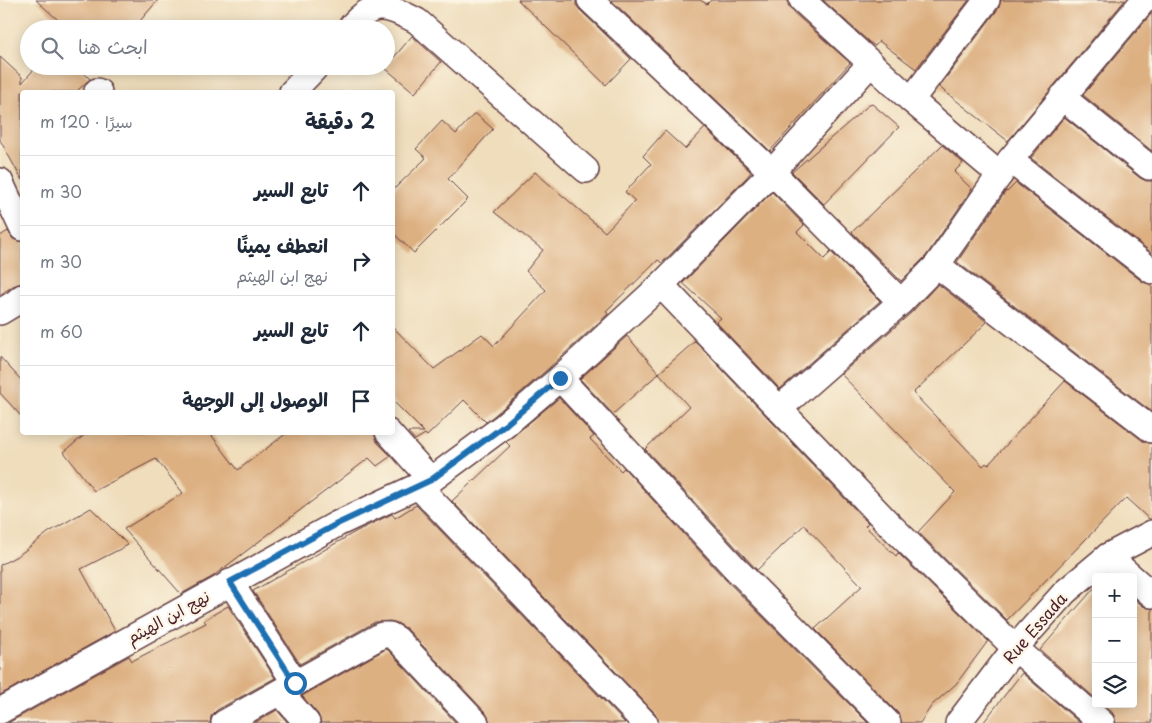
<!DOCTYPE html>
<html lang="ar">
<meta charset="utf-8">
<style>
body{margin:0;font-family:"Playpen Sans","Playpen Sans Arabic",sans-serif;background:#f6f6f7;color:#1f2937;direction:rtl}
.controls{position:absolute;right:15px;bottom:15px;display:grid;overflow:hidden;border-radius:5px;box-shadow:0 2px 12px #0003}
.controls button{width:45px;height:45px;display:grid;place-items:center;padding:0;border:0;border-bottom:1px solid #e0e1e3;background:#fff;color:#1f2937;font:25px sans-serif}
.stop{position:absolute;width:15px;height:15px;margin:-11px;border:4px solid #1f6fb2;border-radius:50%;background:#fff}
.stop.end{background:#1f6fb2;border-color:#fff;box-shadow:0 1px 5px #0008}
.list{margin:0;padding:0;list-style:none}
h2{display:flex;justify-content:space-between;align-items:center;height:65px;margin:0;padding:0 20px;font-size:21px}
h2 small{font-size:16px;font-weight:400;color:#747a83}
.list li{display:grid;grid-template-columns:32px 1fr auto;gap:15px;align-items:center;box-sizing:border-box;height:70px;padding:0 20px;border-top:1px solid #e0e1e3}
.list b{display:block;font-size:19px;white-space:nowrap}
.list p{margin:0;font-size:16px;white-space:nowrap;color:#747a83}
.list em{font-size:16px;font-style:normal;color:#747a83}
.icon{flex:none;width:28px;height:28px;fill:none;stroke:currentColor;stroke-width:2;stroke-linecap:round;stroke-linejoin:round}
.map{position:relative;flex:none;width:1152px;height:723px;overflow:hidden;direction:ltr}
.search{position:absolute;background:#fff;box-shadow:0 2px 12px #0003;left:20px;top:20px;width:375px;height:55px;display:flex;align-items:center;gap:12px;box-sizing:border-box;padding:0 18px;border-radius:28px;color:#747a83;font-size:19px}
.panel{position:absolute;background:#fff;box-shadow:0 2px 12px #0003;left:20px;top:90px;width:375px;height:345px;border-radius:5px;direction:rtl}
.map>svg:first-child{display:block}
</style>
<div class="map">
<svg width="1152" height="723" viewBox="0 0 1152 723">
<rect width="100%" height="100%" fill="#fcf5e5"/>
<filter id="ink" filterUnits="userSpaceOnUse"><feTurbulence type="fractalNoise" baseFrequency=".02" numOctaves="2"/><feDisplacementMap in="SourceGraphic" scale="10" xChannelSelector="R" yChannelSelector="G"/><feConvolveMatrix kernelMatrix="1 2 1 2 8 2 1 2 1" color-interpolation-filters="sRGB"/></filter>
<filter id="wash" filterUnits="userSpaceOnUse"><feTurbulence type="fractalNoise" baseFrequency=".0096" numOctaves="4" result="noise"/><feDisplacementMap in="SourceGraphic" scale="20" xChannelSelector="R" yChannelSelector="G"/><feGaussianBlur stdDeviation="1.12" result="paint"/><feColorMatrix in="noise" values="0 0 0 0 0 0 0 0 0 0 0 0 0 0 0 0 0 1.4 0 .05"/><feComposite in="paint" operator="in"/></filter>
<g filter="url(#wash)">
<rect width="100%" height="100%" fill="#efddbb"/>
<g id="blocks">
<g fill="#ddb082">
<path d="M36,0h122l-25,29h-65z"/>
<path d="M518,0h58v5l4,5 51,49 -25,26z"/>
<path d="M611,0h89l7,4 4,-4h77v5l4,6 58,52 -80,88z"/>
<path d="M823,0h146l-53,69 -37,-28 -4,5 -6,-4z"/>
<path d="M1001,0h124l-117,141 -69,-54 59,-78z"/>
<path d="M1152,13v138l-69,-56z"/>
<path d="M412,36l29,26 -26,31 -30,-25z"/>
<path d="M0,57l22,20v6l15,-17h39l14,13 -14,13h-54v88l-22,-40z"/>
<path d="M871,103l28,24 -75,77 -32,-32z"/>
<path d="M475,113l18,16 -45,50 20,20 -54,54 -22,-21v-41l34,-33 -10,-9 26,-28 14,13z"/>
<path d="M1064,117l76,61 6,3h6v72l-121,-95z"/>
<path d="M705,128l46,44 -6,7 -83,84 -4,-3 -52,51 2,3 -58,53 -55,48 -9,7 -22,-22 -37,36 -2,-2 -10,6 -7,-8h16l-32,-32v-74l42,43 48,-35 12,12 52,-56 -20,-19 17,-21 -49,-38 41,-40 70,60 30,-31 -10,-9 26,-28 -8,-8 22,-25 20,18z"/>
<path d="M942,145l21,18 -9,9 18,17 -46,67 -25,25 -49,-49z"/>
<path d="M1016,183l127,99 9,3v127l-195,-150 49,-71 1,1z"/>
<path d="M772,192l32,33 -7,7 27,27 7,-7 49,49 -100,88 -64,-67 5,-4 -38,-35z"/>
<path d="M8,231l5,8 9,3v41l-9,3 -13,9v-59z"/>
<path d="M938,284l49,38 -74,71 70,73 3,-3 2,2 77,-84 78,60 9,3v75h-3l-23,-21 -119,122 -89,-88 37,-40 -114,-118 70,-61z"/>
<path d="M627,336l32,37 36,-32 173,182 -3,3 31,30 2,-3 90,88 -32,43 -24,21 -12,18h-18l-4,-10 -83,-84 47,-43 -58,-61 -47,45 -112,-121 44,-42 -30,-34 -46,41 -33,-35z"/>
<path d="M0,357l22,24v36l-22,-24z"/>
<path d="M559,398l35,38 -4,3 31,32 3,-3 100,110 144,145h-209l-4,-10 -203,-212 58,-55 -4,-4z"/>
<path d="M88,432h121l29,38 50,-38h86l3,10 14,14 -14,10 -8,-8 -157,119 -31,17 -57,-65 59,-36 -27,-34 -62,32 -30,-39z"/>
<path d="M416,505l209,218h-135l-4,-10 -79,-84 -10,-6 -7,-2 -15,1 -75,42 -47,-73 104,-60 35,-17 3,4z"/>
<path d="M91,508l37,37 -47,24 34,62 -115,64v-130l19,-10 30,-23z"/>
<path d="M1096,586v113l-56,-49z"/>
<path d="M1133,598l10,8 9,3v114h-36l-1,-5 -3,-6 -10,-8h31z"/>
<path d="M228,606l47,72 -58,32 -6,6 -1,7h-202l121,-67 3,5 74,-38 -2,-3z"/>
<path d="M386,649l2,1 68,73h-135l-3,-9 -16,-18z"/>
<path d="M1022,673l58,50h-97z"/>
<path d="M277,710l11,13h-34z"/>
</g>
</g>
</g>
<g filter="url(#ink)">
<use href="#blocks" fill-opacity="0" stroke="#633c41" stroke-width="1"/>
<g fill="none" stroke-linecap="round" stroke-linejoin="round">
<defs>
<g id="minor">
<path d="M590,0l182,172 129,130"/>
<path d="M802,0l109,100 89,75"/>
<path d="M349,29c23,-29 37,-24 68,-8l169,149"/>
<path d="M97,91l2,1"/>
<path d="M292,92l25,-26"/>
<path d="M1062,97l87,70"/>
<path d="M911,100l76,-100"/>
<path d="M1010,160l142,111"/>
<path d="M0,181l22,47"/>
<path d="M937,265l215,165"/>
<path d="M661,285l226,237 128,126 87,75"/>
<path d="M0,312l15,-9 7,-6"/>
<path d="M560,378l175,190 153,155"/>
<path d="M779,409l122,-107 36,-37 73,-105 134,-160"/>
<path d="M388,432l43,48"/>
<path d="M418,486l13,-6 73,-54 56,-48 101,-93 111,-113 99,-109"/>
<path d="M1108,556l44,39"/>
<path d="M230,582l65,101"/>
<path d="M280,692l27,31"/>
<path d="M0,711l337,-187 81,-38 227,237"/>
<path d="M224,723l158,-88h8l7,4 79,84"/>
<path d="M958,723l57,-75 50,-56 43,-36 44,-23"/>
</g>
</defs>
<use href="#minor" stroke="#633c41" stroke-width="28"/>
<use href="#minor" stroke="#fff" stroke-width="25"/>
</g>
</g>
<g fill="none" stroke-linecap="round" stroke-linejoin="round" filter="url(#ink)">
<path stroke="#1f6fb2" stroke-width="6" d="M295,683l-65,-101 107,-58 94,-44 73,-54 56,-48"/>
</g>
<g text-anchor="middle" stroke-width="4.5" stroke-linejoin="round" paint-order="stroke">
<g font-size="16" fill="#4a1f2b" stroke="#fcf5e5">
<text transform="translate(168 617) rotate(-29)" y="6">نهج ابن الهيثم</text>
<text transform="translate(1035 628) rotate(-49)" y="6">Rue Essada</text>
</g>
</g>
</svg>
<div class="controls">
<button>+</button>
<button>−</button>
<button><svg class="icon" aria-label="layers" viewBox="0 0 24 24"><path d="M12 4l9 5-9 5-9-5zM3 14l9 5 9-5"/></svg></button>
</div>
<div class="stop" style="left:295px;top:683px"></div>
<div class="stop end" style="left:560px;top:378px"></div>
<div class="search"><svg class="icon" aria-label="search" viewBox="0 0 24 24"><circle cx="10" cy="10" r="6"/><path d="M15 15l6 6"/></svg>ابحث هنا</div>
<section class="panel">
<h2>2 دقيقة<small>سيرًا · 120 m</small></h2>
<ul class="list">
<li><svg class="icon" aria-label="ahead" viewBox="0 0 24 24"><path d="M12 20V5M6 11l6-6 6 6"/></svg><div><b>تابع السير</b></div><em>30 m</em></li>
<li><svg class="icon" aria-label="right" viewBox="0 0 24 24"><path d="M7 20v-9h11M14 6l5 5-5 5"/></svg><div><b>انعطف يمينًا</b><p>نهج ابن الهيثم</p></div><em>30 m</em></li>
<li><svg class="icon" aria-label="ahead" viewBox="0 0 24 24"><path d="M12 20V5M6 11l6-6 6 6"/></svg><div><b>تابع السير</b></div><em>60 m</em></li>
<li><svg class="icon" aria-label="arrive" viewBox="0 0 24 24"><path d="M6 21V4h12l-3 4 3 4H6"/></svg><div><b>الوصول إلى الوجهة</b></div></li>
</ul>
</section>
</div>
